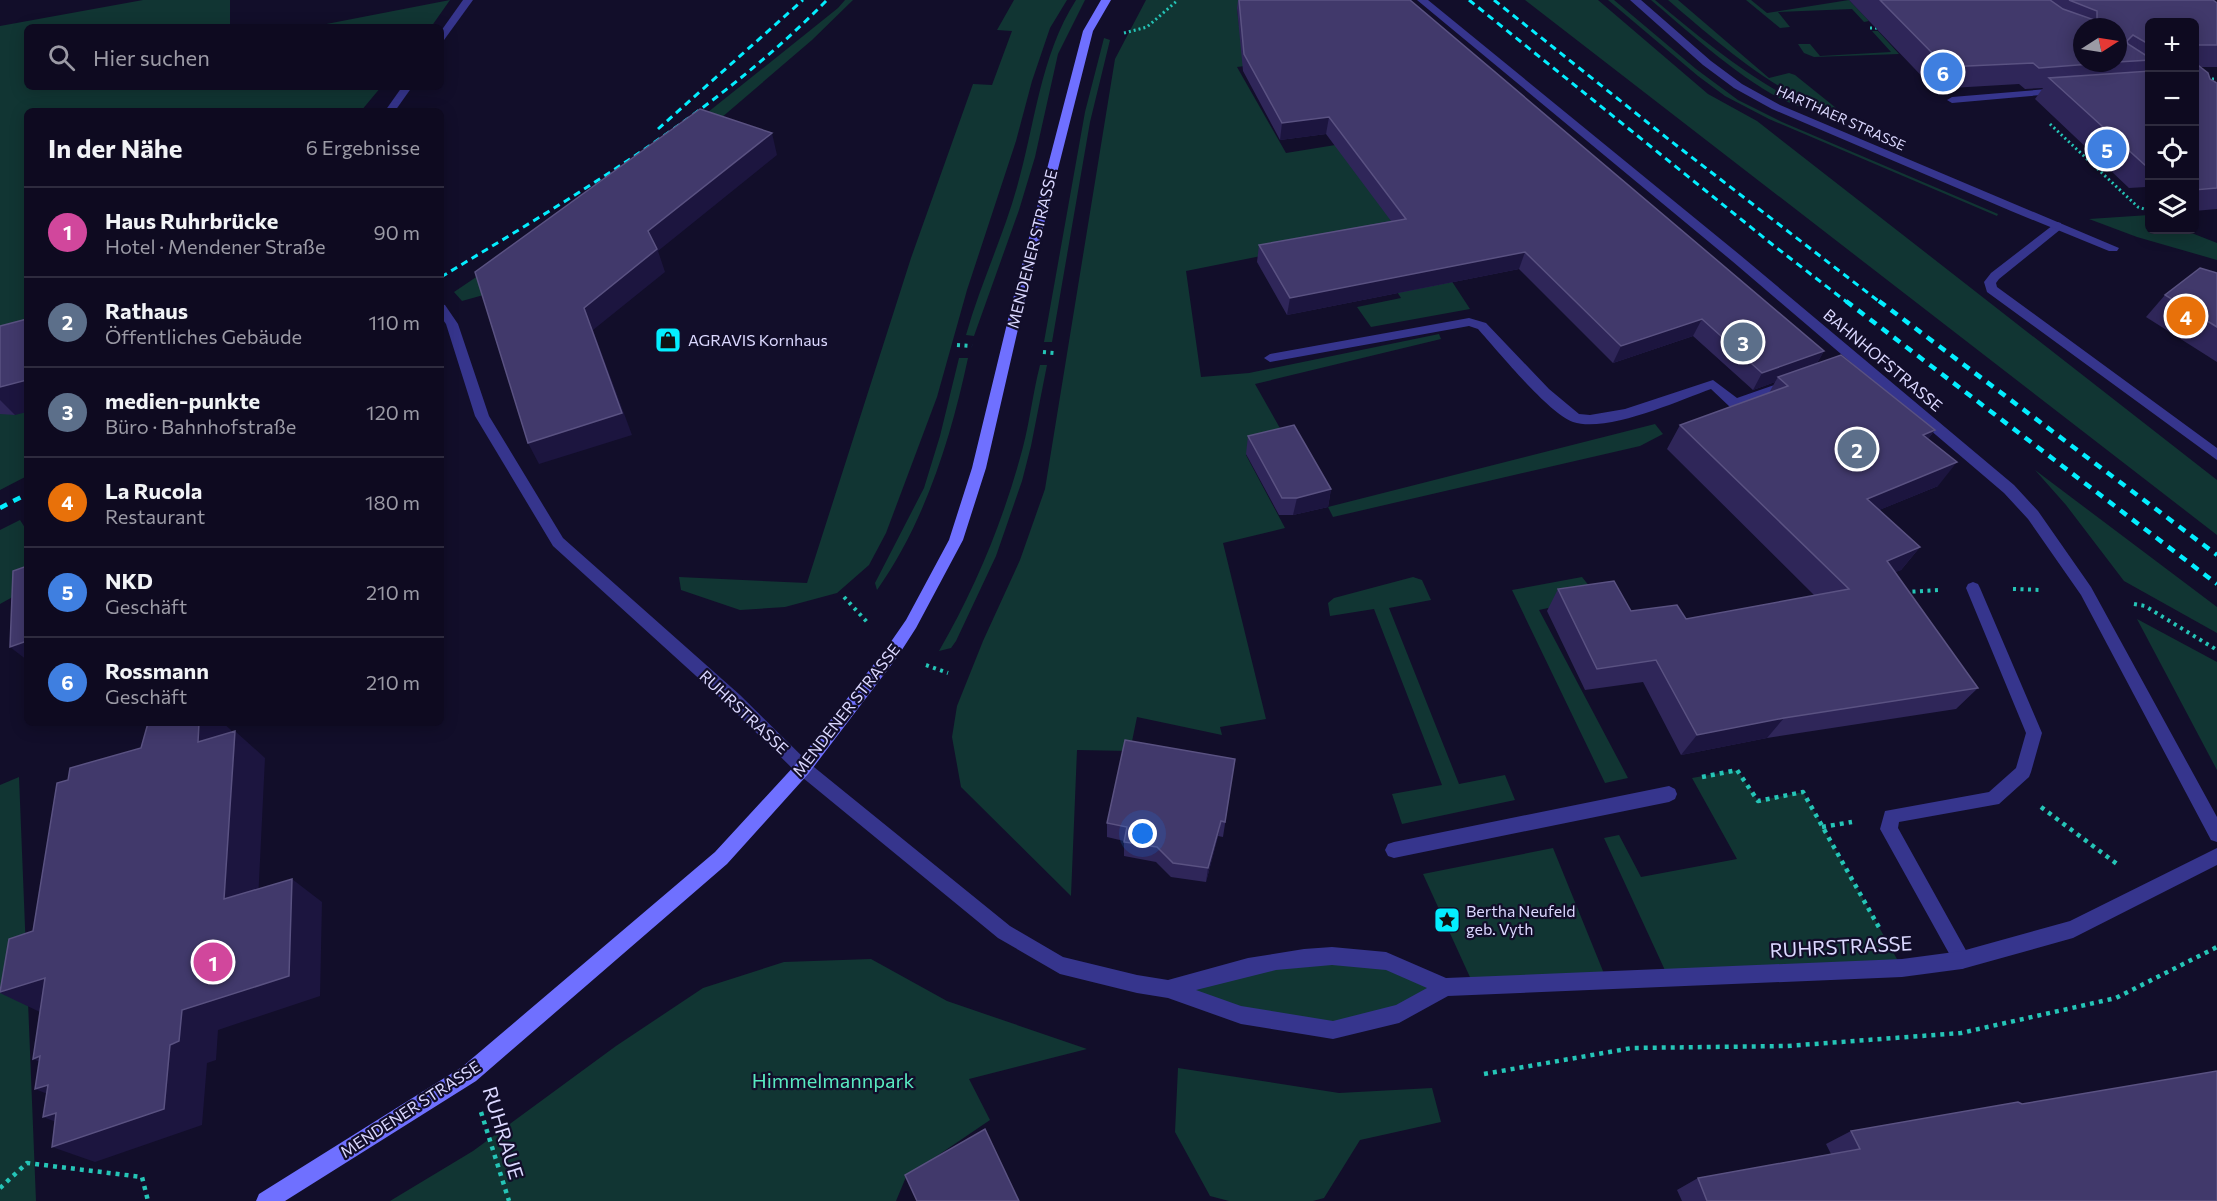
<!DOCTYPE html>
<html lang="de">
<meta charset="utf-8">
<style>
body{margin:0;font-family:Commissioner,sans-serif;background:#171329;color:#f1f3f6}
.controls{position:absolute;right:18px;top:18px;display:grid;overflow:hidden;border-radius:9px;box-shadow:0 3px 15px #0003}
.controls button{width:54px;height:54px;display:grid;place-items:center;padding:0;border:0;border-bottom:2px solid #2e2b3e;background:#0e0a20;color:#f1f3f6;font:30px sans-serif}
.compass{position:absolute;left:2073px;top:18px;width:54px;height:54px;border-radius:50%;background:#0e0a20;box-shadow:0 3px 15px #0003;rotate:78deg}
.you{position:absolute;left:1143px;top:834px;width:21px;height:21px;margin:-15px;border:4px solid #fff;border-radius:50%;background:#1a73e8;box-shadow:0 0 0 9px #1a73e833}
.badge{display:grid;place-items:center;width:39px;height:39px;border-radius:50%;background:#ea580c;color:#fff;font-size:20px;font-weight:700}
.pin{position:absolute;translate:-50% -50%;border:3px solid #fff;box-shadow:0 2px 6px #0006}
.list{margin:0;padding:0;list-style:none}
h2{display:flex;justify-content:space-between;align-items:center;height:78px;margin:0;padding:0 24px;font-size:26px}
h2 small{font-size:20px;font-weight:400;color:#9b9aa5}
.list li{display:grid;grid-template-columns:39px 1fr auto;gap:18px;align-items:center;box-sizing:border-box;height:90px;padding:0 24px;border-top:2px solid #2e2b3e}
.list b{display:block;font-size:22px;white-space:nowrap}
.list p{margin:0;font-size:20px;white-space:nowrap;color:#9b9aa5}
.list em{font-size:20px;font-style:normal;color:#9b9aa5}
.icon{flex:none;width:33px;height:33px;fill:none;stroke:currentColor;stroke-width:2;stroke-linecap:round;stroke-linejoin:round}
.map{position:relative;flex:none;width:2217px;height:1201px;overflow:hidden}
.search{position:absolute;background:#0e0a20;box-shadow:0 3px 15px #0003;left:24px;top:24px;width:420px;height:66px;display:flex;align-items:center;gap:15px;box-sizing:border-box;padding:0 21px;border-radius:9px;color:#9b9aa5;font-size:22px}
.panel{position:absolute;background:#0e0a20;box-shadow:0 3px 15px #0003;left:24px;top:108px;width:420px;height:618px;border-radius:9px}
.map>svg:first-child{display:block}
</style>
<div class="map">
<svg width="2217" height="1201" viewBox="0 0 2217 1201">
<rect width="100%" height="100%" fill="#120e2a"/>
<g fill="#113533">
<path d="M143,0h87v27h-203v60h354l-20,24h-334v365l-27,14v-464z"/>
<path d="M450,0l-19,27h-120z"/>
<path d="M845,0h8l-41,40 -105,90 -220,164 -25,7 -8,-9 183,-123 201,-161z"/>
<path d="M1014,0h53l-17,28 -18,53 -16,60 -49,149 -30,107 -51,136 -17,32 -32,28 -52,14 -45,3 -59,-20 -2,-13 128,6 104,-325 62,-174 19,1 20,-54 -15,-1z"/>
<path d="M1076,0h9l-27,54 -23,103 -16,53 -45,126 -8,-1c14,-50 37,-98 51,-148 18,-62 23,-131 59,-187z"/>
<path d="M1146,0h150l-59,9 2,17 16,-3 28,38 -46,6 49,86 74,-12 110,168 -99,18 -14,-20 44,-9 -40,-62 -175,35 15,106 48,-4 190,-39 2,5 -186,45 26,46 -35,25 39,73 -62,15 43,176 -46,8 2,8 -85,-18 -7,34 -53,-1 -6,146 -110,-109 -9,-50 5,-31 26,-65 37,-81 25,-71 70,-430z"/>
<path d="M1525,0h73l110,94 49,27 460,359v55z"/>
<path d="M1608,0h6l82,69 42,31 44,22 216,92 -1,2 -228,-97 -44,-23 -27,-20z"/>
<path d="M1651,0h4c51,43 97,81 158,110 -47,-6 -125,-79 -162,-110z"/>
<path d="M1668,0h10l91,78 20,-5 6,2 41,33c-43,2 -134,-79 -168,-108z"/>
<path d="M1746,0h5l16,13 82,-13 20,21 -5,1 -12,-13 -74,3 12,15 -10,1z"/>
<path d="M1872,31h6l21,23 -85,3 -10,-4 -6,-9h12l10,12 71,-4z"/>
<path d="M1104,38l6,2 -20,82 -38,220h-8l41,-230z"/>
<path d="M2149,215l1,15h34l33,13v17l-80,-23 -48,-18z"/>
<path d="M959,358h9c-17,80 -43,164 -91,232l-2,-7 49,-95 16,-52z"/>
<path d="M1040,365h7l-16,81 -9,35 -26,75 -40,85 -5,7 -12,3c37,-64 65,-132 84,-204 7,-27 10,-55 17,-82z"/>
<path d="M1655,424l8,10 -23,12 -307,71 -5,-10z"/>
<path d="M2035,470l182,137v26l-93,-52 -58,-76z"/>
<path d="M20,520l7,11v58l-27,15v-74z"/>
<path d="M1413,577l9,3 9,20 -42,8 70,176 46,-9 10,25 -113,24 -10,-30 50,-9 -68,-176 -44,7 -2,-13 6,-5z"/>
<path d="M1582,577l16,20 -59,13 89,168 -23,5 -93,-193z"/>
<path d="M2137,619l80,43v108z"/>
<path d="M1737,770l21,31 45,-9 99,176 -233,11 -65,-141 15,-3 22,42 96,-18 -45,-81z"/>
<path d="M19,777l17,424h-36v-416z"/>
<path d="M1553,848l54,133 -133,5 -51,-112z"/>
<path d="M871,959l76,42 140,48 -118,30 21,41 -84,57 -10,24h-506l83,-50 143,-105 87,-58 81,-26z"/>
<path d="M1387,961l59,26 -113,43 -165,-41 70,-21z"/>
<path d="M1178,1068l161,25 93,-5 9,34 -81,18 -36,58 -11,3h-84l-19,-5 -35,-64z"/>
</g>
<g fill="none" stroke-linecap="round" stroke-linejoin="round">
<g stroke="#25c5b7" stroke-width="3" stroke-dasharray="2 3" stroke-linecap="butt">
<path d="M1870,28h9"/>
<path d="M1124,33l23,-6 31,-27"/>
<path d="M2207,79h10"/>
<path d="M2050,124l88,83 12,4"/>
</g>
<g stroke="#25c5b7" stroke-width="4" stroke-dasharray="3 4.5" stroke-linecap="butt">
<path d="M957,345l15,1"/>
<path d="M1043,352l11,1"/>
<path d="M2013,589l29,1"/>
<path d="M1905,592l35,-2"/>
<path d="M844,597l24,26"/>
<path d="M2134,604l11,2 72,44"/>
<path d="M926,665l22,8"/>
</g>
<g stroke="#25c5b7" stroke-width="4.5" stroke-dasharray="4 5" stroke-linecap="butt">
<path d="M1702,777l35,-7 21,31 45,-9 78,139"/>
<path d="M2041,807l76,57"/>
<path d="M1822,827l30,-5"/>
<path d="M1484,1074l148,-26 155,-2 174,-13 155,-35 101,-51"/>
<path d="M481,1112l28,89"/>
<path d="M0,1188l27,-25 115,14 6,24"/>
</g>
<g fill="#36358d" fill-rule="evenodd">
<path d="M2060,88l5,3 -1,2 -112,10 -5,-3 5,-3z"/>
<path d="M2057,222l4,1v6l-62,50 -3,4 1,4 220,161v12l-230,-168 -3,-10 7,-9z"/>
<path d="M1469,318l17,5 63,66 30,25 11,1 35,-6 88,-29 24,18 52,-18 6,4 -1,3 -59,22 -5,-2 -19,-18c-33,12 -104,44 -138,33 -24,-8 -76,-72 -95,-93l-9,-3 -199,36 -6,-4 6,-4z"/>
<path d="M1973,582l5,2 2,4 62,145 -11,39 -2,5 -30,27 -100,18 -1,6 70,126 3,6 -3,6 -6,3 -6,-3 -76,-137 5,-18 104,-19 27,-24 10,-35 -60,-145 2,-4z"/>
<path d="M1669,786l6,3 2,5 -2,5 -6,3 -275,56 -6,-2 -3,-6 3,-6 6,-2z"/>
</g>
<g fill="#36358d" fill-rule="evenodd">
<path d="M463,0h10l-29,40 -3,1v-10z"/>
<path d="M1417,0h11l312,255 274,230 24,26 53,76 126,230v25l-6,-2 -130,-245 -53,-76 -24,-26 -272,-232z"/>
<path d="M1630,0h11l70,61 31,23 38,21 339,143 -2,3h-8l-98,-40 -239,-102 -38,-21 -31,-23z"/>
<path d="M402,87h10l-17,24h-10z"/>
<path d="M441,304l4,1 13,19 31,92 74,122 177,157 69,68 201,163 53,31 74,18 31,5 80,-22 56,-9 28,-2 54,5 60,26 456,-19 60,-8 108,-30 147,-73v17l-144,73 -111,31 -60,8 -454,19 -49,27 -66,16 -92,-15 -73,-26 -31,-5 -77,-19 -62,-36 -201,-165 -69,-68 -175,-159 -78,-130 -29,-92 -5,-7zM1332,965l54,5 41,18 -31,17 -63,16 -92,-15 -45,-16 80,-20z"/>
</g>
<path fill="#6f70ff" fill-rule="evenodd" d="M1101,0h10l-18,31 -69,272 -38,165 -23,72 -47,88 -18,28 -89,117 -82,91 -251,217 -191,120h-29l3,-7 203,-127 253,-215 82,-89 91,-117 18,-26 43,-80 23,-72 40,-165 71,-272z"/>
<g stroke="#04eeff" stroke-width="3" stroke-dasharray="7 5" stroke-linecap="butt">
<path d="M1469,0l304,245 75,58"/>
<path d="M1494,0l178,142 209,161"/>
<path d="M658,129l145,-129"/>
<path d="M441,277c134,-81 275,-164 386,-277"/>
</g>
<g stroke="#04eeff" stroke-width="4.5" stroke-dasharray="8 7" stroke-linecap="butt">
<path d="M1846,301l371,283"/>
<path d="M1879,301l338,254"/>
<path d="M0,508l27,-14"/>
</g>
</g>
<g fill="#2f2659" fill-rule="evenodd">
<path d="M1238,0h172l414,351 -7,12 118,67 -7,9 10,47 -59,24 41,37 -19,23 -6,2 83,116 -22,21 -189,29 -86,17 -38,-73 -58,8 -38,-79 11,-22 73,22 55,8 129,-23 -148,-147 13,-24 89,-32 6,-11 -22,8 -60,-54 -80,27 -94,-94 -232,46 -30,-53 2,-17 132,-24 -65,-87 -46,6 -37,-69 -6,-63z"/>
<path d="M1849,0h364l4,3v64h-16l9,12 7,4v126l-23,2v-189h-44v167l-4,-2 -17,1 -94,-89 8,-11 -18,1 -6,-5 -85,5zM2118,27v36h-36z"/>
<path d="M2217,273v89l-71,-45 19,-22z"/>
<path d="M0,326l15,89 -15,-1z"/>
<path d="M1248,436l83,53 -3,18 -35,8h-14l-33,-61z"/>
<path d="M1235,759l-12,78 -5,-1 -12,46 -35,-5 -15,-15 -32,-6v-15l-17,-4v-14z"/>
<path d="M1851,1131l366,70h-535l-5,-11 21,-12 133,-24 -5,-10z"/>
</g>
<g fill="#1c153f">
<path d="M1329,117l-3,17 -46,6 2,-17z"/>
<path d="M772,133l5,22 -119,96 7,21 -72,58 39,105 -93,29 -11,-21 56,-135 64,-77z"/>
<path d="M1525,252l-6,17 -232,46 3,-17z"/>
<path d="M1702,319l-9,17 -80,27 8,-17z"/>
<path d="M1824,351l-10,17 -36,9 -3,5 -22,8 9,-17z"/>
<path d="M27,380v32l-12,3 -15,-15v-13z"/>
<path d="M1935,430l-18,24 6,-19z"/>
<path d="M1957,462l-19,24 -88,36 17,-23z"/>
<path d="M1331,489l-3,18 -35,8 4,-17z"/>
<path d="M1920,547l-19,23 -32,13 18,-22z"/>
<path d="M27,641v19l-17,-13z"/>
<path d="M1784,718l-17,20 -86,17 16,-20z"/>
<path d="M199,723h24l8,7 -3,38 -30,-26z"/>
<path d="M235,731l30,27 -8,164 -33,-23z"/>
<path d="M1221,821l-3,15 -12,46 2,-14z"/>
<path d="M292,879l30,23 -2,94 -102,34 -2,30 -9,3 -5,62 -107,37 -43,-15 118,-102 12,-35z"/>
<path d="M45,978l-3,35 -42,-20v-1z"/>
<path d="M40,1056l36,21 -43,-18z"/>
<path d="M48,1085l30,21 -43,-17z"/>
<path d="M56,1113l31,21 -44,-17z"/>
</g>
<g fill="#41396b" stroke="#5a5282" stroke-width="1.5">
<path d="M1239,0h171l414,351 -62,22 -60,-54 -81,27 -96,-94 -235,46 -31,-53 147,-26 -77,-102 -47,6 -38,-69z"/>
<path d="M1880,0h170l13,9 34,12v-10l-28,-11h144l4,3v42h-23v-23h-44v23l-17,-10 -6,6 1,3 22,14v2l-32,2v-35h-36v36h22l-65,5 -6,-5 -87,4z"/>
<path d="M2194,62l14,11 2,6 7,4v105l-23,2z"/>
<path d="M2150,71v95h-4l-97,-88z"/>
<path d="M700,109l72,24 -124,98 9,18 -73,59 38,105 -94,30 -53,-171z"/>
<path d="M2200,268l17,5v54l-52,-32z"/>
<path d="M27,319v61l-27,7v-61z"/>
<path d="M1841,355l94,75 -12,5 34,27 -90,37 53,48 -33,14 91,127 -194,30 -87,17 -41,-75 -59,9 -39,-80 56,-8 17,30 46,-6 9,14 163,-30 -169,-164 108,-39 -10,-9z"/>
<path d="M1294,425l37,64 -34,9h-15l-34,-62z"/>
<path d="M27,566v75l-17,6 3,-76z"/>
<path d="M148,723h51l-1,19 37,-11 -11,168 68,-20 -3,97 -107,34 -3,31 -9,4 -6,64 -112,38 4,-34 -13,4 5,-32 -13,4 5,-33 -7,3 12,-81 -45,14 9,-53 24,-8 24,-148 11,-3 2,-12 71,-20z"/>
<path d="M1125,740l110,19 -10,63 -4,-1 -13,47 -35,-5 -16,-16 -33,-5 3,-15 -20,-4z"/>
<path d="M2217,1071v130h-510l-9,-23 162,-29 -9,-18 167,-29 4,2z"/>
<path d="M985,1129l34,72h-102l-12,-26z"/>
</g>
<defs>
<symbol id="shop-square" viewBox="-11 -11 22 22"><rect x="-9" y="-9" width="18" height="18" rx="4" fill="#04eeff" stroke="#120e2a"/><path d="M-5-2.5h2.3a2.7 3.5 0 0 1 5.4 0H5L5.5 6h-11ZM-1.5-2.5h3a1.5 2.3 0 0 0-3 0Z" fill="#111"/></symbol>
<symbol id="sight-square" viewBox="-11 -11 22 22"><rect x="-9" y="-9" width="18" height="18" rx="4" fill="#04eeff" stroke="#120e2a"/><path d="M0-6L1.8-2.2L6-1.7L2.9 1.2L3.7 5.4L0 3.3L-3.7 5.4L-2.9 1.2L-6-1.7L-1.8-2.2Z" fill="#111"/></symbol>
</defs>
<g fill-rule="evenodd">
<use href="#shop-square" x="653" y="325" width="30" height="30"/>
<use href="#sight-square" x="1432" y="905" width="30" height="30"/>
</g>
<g text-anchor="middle" stroke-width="4.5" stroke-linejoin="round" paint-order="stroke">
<g font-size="14" fill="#dbd8ff" stroke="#120e2a">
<text transform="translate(1841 118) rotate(24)" y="5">HARTHAER STRASSE</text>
</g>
<g font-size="16" fill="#dbd8ff" stroke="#120e2a">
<text transform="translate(1032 249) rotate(-76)" y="6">MENDENER STRASSE</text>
<text transform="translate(1883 360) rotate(40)" y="6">BAHNHOFSTRASSE</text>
<text transform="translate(846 710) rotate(-52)" y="6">MENDENER STRASSE</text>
<text transform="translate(744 712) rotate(43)" y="6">RUHRSTRASSE</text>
<text transform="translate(410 1109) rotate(-33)" y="6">MENDENER STRASSE</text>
</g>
<g font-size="16" fill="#dbd8ff" stroke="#120e2a" text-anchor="start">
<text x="688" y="346">AGRAVIS Kornhaus</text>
<text x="1466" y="917">Bertha Neufeld<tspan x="1466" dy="18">geb. Vyth</tspan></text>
</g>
<g font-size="20" fill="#dbd8ff" stroke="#120e2a">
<text transform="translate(1841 947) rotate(-3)" y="7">RUHRSTRASSE</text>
<text transform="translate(503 1133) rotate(73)" y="7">RUHRAUE</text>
</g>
<g font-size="20" fill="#59eac1" stroke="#120e2a">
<text x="833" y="1088">Himmelmannpark</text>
</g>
</g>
</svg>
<div class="controls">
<button>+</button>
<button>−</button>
<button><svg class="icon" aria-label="locate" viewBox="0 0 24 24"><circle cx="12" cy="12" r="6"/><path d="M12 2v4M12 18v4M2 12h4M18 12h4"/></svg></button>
<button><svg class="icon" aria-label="layers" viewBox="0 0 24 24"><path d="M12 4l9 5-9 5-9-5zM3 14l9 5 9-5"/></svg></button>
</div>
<svg class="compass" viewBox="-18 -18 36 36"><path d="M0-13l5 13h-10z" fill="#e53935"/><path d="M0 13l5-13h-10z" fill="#9b9aa5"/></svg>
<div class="you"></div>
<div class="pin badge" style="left:213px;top:962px;background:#d1479c">1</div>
<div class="pin badge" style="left:1857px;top:449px;background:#5c6f8a">2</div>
<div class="pin badge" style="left:1743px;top:342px;background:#5c6f8a">3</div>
<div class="pin badge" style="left:2186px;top:316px;background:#e8710a">4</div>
<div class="pin badge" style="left:2107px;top:149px;background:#3f7fe0">5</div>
<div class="pin badge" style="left:1943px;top:72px;background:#3f7fe0">6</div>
<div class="search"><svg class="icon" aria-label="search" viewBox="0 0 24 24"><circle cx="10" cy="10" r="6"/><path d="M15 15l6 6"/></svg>Hier suchen</div>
<section class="panel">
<h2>In der Nähe<small>6 Ergebnisse</small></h2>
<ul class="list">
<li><span class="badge" style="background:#d1479c">1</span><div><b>Haus Ruhrbrücke</b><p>Hotel · Mendener Straße</p></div><em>90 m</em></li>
<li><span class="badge" style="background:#5c6f8a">2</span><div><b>Rathaus</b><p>Öffentliches Gebäude</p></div><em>110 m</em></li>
<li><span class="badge" style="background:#5c6f8a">3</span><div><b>medien-punkte</b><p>Büro · Bahnhofstraße</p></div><em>120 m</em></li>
<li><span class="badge" style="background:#e8710a">4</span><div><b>La Rucola</b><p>Restaurant</p></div><em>180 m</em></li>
<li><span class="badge" style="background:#3f7fe0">5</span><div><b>NKD</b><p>Geschäft</p></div><em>210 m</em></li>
<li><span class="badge" style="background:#3f7fe0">6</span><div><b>Rossmann</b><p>Geschäft</p></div><em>210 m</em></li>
</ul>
</section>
</div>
